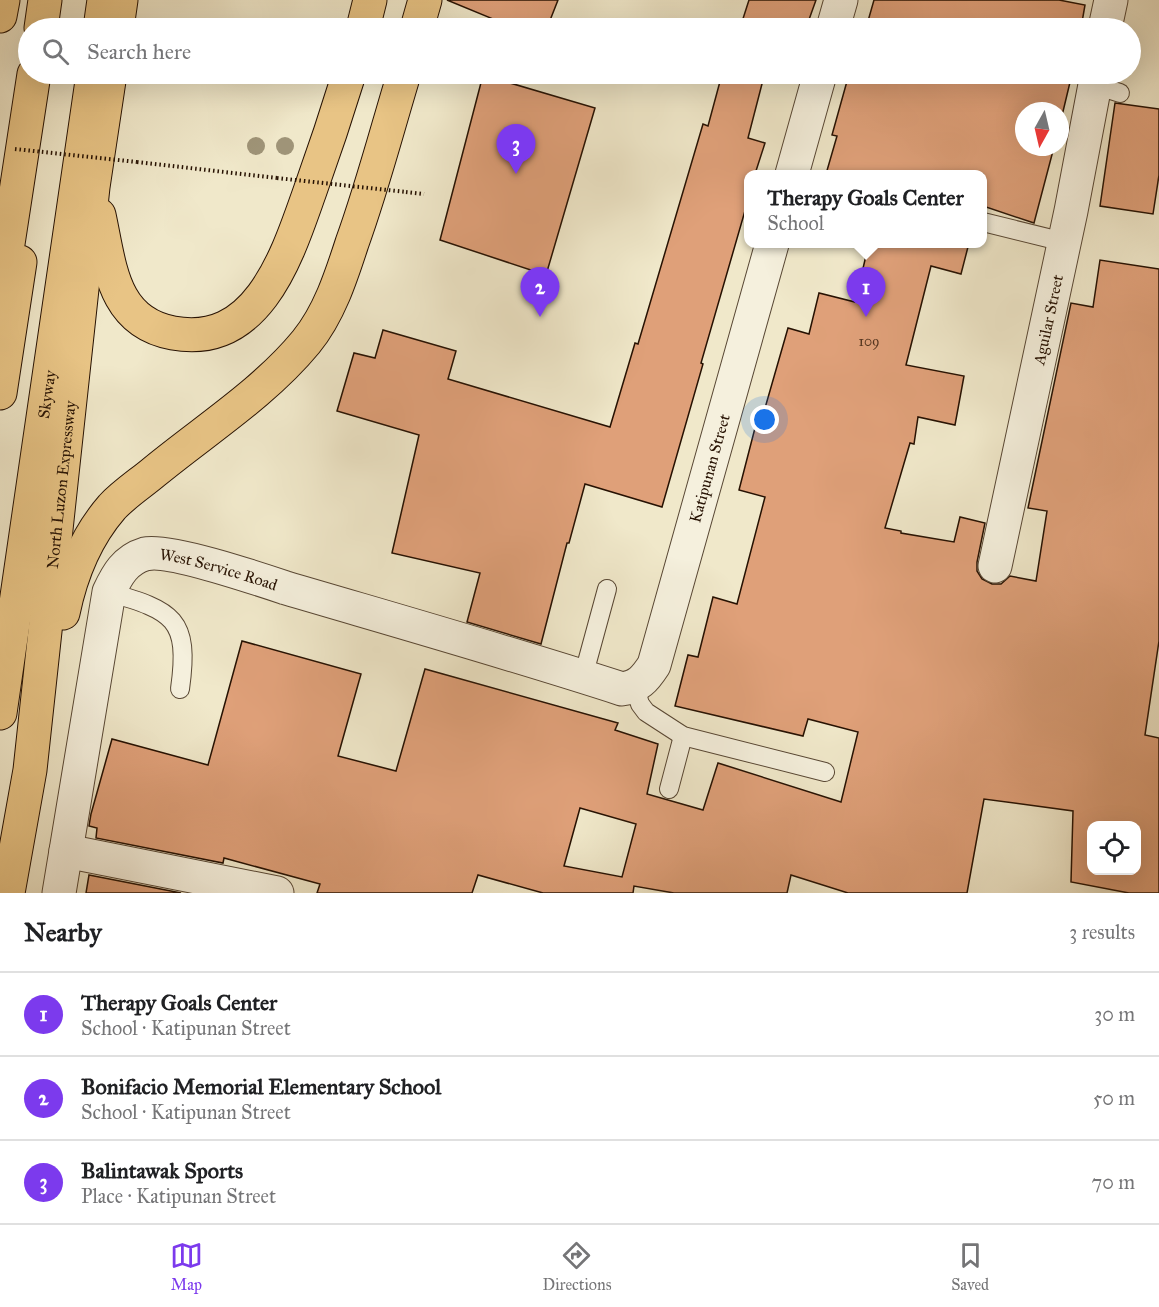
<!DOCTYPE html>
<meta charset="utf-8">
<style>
body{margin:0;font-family:"IM FELL Great Primer",serif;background:#f2f2f2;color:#202124}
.controls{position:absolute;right:18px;bottom:18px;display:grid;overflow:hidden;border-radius:12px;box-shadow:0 6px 24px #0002}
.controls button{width:54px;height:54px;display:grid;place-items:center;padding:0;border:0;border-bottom:2px solid #e0e0e0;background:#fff;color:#202124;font:30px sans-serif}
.compass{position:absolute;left:1015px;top:102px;width:54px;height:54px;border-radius:50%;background:#fff;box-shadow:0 6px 24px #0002;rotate:188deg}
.you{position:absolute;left:765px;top:420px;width:21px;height:21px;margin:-15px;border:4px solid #fff;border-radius:50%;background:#1a73e8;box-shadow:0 0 0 9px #1a73e833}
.badge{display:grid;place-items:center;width:39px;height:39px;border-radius:50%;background:#7c3aed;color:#fff;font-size:20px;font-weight:700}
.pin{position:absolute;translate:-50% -50px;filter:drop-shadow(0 2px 3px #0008)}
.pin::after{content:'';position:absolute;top:32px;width:21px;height:18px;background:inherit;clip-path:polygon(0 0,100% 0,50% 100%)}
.popup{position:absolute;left:744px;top:170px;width:243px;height:78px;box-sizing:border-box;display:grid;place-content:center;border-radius:12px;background:#fff;filter:drop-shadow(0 2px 4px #0005);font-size:20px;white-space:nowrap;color:#757577}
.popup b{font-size:22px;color:#202124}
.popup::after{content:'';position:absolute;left:50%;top:100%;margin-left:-12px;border:12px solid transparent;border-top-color:#fff}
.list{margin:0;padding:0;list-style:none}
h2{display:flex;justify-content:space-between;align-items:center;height:78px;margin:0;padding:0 24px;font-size:26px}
h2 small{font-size:20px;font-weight:400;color:#757577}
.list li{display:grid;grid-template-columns:39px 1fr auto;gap:18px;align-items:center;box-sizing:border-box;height:84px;padding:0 24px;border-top:2px solid #e0e0e0}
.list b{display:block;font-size:22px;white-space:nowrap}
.list p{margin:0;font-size:20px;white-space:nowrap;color:#757577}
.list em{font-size:20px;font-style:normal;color:#757577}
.icon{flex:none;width:33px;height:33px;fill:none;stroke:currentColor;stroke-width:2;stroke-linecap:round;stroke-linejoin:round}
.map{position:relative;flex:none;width:1159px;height:893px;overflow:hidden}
.search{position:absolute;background:#fff;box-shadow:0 6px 24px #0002;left:18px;right:18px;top:18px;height:66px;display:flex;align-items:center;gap:15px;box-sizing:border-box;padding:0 21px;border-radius:33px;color:#757577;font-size:22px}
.sheet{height:330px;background:#fff}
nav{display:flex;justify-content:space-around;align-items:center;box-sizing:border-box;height:84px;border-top:2px solid #e0e0e0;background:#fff;font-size:16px;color:#757577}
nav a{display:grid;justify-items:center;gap:3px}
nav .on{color:#7c3aed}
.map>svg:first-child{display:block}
</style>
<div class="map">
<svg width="1159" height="893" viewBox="0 0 1159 893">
<rect width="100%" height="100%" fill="#f0e8ca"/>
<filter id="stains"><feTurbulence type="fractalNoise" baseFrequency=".00333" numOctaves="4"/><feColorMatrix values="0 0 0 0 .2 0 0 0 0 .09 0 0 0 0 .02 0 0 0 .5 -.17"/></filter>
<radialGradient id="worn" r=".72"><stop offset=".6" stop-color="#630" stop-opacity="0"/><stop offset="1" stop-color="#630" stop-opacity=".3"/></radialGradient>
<g fill="#dfa079" stroke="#261102" stroke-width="1.5" fill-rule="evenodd">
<path d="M447,0h111l-11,28h-32z"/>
<path d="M749,0h67l-10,28h-66z"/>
<path d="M874,0h185l26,5 -4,23h-215z"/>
<path d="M722,74h17l24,6 -15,58 17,5 -10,31h-6v23l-48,166 2,1 -41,143 -77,-23 -16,59h-2l-26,101 -74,-22 13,-49 -88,-20 27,-118 -82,-24 17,-58 21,5 8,-28 73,21 -8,28 162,48 25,-84 3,1 65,-220 5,2z"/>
<path d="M849,74h223l-12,50v-13h-36v36h30l-20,76 -51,-17v-32h-157l11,-38 -5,-1z"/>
<path d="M483,75l112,33 -49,167 -106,-35z"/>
<path d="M1115,103l44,6v66l-6,39 -53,-8z"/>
<path d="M869,243h100l-8,31 -30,-8 -25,99 58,11 -9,49 -37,-8 -4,27 -4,-1 -25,85 16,3v2l53,9 6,-25 25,6 -8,39v9l5,8 10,5h9l9,-8 26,5 11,-70 -19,-3 43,-205 22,4 7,-47 59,9v372l-14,94 14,3v155h-30l-58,-11 2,-71 -89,-12 -17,94h-119l-57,-18 -4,18h-113l-40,-7 -1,7h-90l-65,-18 -6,18h-155l3,-9 -96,-26 -1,5 -127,-25 1,-10 -8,-2 2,-12 21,-75 96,26 34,-124 119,33 -23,82 58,15 29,-102 193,54 -3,7 43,14 -11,50 56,16 15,-47 123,39 17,-70 -50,-13 -5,17 -128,-30 13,-51 10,2 15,-60 24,7 28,-107 -26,-7 16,-62 4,1 29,-101 21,6 10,-41 36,9zM580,808l56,16 -14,53 -58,-11zM1092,825h45v45h-45z"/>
<path d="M89,875l92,18h-95z"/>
</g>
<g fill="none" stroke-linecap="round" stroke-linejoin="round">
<defs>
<g id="service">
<path d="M1095,85l25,8"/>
<path d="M983,222l81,20"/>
<path d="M109,592c64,19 81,26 71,97"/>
<path d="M583,677l24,-88"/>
<path d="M635,687l5,17 6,8 37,24 142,36"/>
<path d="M669,789l14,-53"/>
</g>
<g id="minor">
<path d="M1105,28l6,-28"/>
<path id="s1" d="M995,566l76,-355 26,-137"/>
<path d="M66,851l211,42"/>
</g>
<g id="tertiary">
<path d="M833,28l8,-28"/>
<path d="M792,174l28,-100"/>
<path id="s2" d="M59,893l50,-301c8,-17 16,-32 36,-38 22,-6 114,25 141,34 112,33 225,65 336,101 16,-2 23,-10 32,-24l118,-421"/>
</g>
<g id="trunk">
<path d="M117,28l4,-28"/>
<path d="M363,28l7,-28"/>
<path d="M417,28l8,-28"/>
<path d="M99,215c11,50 13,107 74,118 86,16 115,-80 137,-142 14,-39 27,-78 39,-117"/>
<path d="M0,393l20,-131"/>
<path d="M63,613c8,-39 23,-76 49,-106 12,-13 29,-24 42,-35 51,-42 110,-79 152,-130 23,-28 35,-65 46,-99 20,-55 35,-113 52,-169"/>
<path id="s3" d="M8,893l22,-123 63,-583 17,-113"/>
</g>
<g id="motorway">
<path d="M0,16l3,-16"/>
<path d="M41,28l4,-28"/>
<path d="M100,28l4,-28"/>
<path d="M0,296l34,-222"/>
<path id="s4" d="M0,713l93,-639"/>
</g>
</defs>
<use href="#service" stroke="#584734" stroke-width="20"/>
<use href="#minor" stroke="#584734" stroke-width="35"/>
<use href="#tertiary" stroke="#584734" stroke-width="35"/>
<use href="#trunk" stroke="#261102" stroke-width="35"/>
<use href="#motorway" stroke="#261102" stroke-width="35"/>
<g stroke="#261102" stroke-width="4" stroke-dasharray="1.5 3" stroke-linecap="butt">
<path d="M137,162l140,16"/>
<path d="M406,192l18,2"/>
</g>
<use href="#service" stroke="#f5f0dd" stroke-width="18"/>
<use href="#minor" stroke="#f5f0dd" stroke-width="33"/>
<use href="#tertiary" stroke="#f5f0dd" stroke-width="33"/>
<use href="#trunk" stroke="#e8c485" stroke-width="33"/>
<use href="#motorway" stroke="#e8c485" stroke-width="33"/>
<g stroke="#261102" stroke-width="4" stroke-dasharray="1.5 3" stroke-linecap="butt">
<path d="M15,149l122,13"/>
<path d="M277,178l129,14"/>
</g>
</g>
<g fill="#9f9478">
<circle cx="256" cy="146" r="9"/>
<circle cx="285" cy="146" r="9"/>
</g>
<g text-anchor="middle" stroke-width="4.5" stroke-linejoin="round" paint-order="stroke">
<g font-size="14" fill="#543520">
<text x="869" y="346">109</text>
</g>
<g font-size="16" fill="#261102" stroke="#f5f0dd">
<text dy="6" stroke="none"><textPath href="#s1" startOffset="252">Aguilar Street</textPath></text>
<text dy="6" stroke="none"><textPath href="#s4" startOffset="322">Skyway</textPath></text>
<text dy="6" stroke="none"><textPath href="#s2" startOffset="1102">Katipunan Street</textPath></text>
<text dy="6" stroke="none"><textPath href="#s3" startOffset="412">North Luzon Expressway</textPath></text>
<text dy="6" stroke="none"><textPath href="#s2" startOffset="435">West Service Road</textPath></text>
</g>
</g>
<rect width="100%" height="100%" filter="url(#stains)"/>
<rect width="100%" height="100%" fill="url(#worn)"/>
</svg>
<div class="controls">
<button><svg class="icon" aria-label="locate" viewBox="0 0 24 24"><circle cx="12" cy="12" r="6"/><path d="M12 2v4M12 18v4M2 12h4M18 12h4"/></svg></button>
</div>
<svg class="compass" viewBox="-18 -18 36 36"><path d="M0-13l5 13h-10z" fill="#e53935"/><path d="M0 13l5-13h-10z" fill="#757577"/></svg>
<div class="you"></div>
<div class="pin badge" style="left:866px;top:317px">1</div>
<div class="popup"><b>Therapy Goals Center</b>School</div>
<div class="pin badge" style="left:540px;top:317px">2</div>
<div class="pin badge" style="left:516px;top:174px">3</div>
<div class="search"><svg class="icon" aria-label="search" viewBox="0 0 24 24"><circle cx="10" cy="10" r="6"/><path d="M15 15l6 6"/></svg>Search here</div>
</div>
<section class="sheet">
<h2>Nearby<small>3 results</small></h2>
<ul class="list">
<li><span class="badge">1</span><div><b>Therapy Goals Center</b><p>School · Katipunan Street</p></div><em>30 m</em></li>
<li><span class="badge">2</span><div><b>Bonifacio Memorial Elementary School</b><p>School · Katipunan Street</p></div><em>50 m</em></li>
<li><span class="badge">3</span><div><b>Balintawak Sports</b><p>Place · Katipunan Street</p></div><em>70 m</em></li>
</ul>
</section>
<nav>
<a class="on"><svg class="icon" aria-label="map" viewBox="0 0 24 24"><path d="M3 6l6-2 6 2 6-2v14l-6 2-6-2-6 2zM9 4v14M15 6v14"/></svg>Map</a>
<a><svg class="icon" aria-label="directions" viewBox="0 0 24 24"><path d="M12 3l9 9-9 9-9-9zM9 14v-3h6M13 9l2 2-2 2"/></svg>Directions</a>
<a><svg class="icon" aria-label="saved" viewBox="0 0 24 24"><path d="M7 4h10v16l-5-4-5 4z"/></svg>Saved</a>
</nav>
